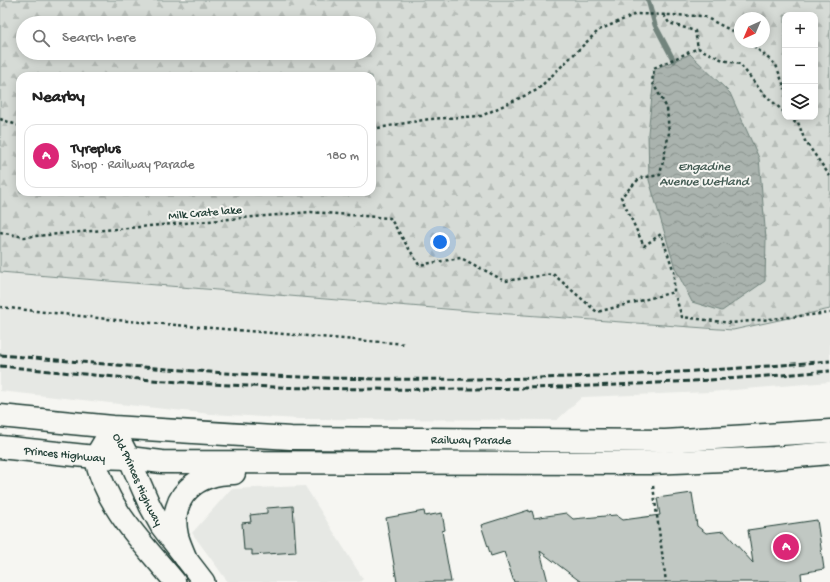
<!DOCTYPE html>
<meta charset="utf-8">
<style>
body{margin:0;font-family:"Gochi Hand",sans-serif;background:#f6f6f6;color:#222}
.controls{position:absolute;right:12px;top:12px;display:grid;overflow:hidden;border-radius:8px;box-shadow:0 2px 10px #0003}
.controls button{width:36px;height:36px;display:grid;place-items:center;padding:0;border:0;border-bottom:1px solid #e0e0e0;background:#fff;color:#222;font:20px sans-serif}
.compass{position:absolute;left:734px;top:12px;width:36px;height:36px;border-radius:50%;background:#fff;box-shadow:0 2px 10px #0003;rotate:224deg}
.you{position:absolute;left:440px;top:242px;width:14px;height:14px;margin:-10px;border:3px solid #fff;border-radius:50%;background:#1a73e8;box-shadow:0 0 0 6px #1a73e833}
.badge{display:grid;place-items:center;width:26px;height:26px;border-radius:50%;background:#db2777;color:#fff;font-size:13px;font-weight:700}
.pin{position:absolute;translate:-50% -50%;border:2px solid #fff;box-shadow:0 1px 4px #0006}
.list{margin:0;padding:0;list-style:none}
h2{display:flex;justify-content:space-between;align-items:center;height:52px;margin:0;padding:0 16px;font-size:17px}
h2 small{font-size:13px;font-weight:400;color:#767676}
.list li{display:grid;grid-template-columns:26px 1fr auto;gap:12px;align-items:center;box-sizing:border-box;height:64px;margin:0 8px 8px;padding:0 8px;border:1px solid #e0e0e0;border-radius:12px}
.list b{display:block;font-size:15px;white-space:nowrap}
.list p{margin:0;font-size:13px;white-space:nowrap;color:#767676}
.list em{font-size:13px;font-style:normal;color:#767676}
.icon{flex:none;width:22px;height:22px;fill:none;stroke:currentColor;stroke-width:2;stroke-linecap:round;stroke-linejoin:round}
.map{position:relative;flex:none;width:830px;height:582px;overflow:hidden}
.search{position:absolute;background:#fff;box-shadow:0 2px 10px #0003;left:16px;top:16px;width:360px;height:44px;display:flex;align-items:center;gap:10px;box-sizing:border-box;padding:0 14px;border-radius:22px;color:#767676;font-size:15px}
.panel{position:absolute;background:#fff;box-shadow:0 2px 10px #0003;left:16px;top:72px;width:360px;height:124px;border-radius:12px}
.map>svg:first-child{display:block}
</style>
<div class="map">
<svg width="830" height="582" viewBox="0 0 830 582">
<defs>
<pattern id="forest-firs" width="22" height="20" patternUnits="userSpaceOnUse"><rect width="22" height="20" fill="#d6dbd6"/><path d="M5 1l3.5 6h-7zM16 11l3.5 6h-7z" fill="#b7bdb8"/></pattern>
<pattern id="water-waves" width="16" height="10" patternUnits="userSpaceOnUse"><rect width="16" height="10" fill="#aab3ae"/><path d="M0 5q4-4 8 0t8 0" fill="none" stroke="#8a938e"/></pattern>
</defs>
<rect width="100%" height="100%" fill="#f6f6f2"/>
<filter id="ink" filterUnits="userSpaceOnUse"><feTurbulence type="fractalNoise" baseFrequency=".025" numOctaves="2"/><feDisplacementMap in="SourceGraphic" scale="8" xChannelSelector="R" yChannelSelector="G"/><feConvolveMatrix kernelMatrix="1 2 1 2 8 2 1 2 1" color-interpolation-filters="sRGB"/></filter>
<g filter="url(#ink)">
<g fill="#e6e8e4">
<path d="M0,272l482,40 251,18 97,-21v73l-120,10 -128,5 -25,23 -257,-1 -89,-5 -211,-23z"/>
<path d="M305,486l58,93 -3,3h-132l-36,-49 39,-44z"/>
</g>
<path fill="url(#forest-firs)" stroke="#7a8c85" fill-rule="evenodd" d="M0,0h830v309l-97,21 -251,-18 -482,-40zM785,15h30v102h-30zM740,18h24v24h-24zM23,23h346v30h-346zM20,76h352v116h-352z"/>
<path fill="url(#water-waves)" stroke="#72847d" d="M690,54l40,39 29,65 7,81 -1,42 -43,30 -30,-9 -17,-34 -26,-88 -1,-47 7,-64z"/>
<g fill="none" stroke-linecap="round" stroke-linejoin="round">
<path stroke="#72847d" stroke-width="5" d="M648,0l7,25 19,36"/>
</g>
<g fill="#c1c8c3" stroke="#1f3d34">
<path d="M692,493l5,33 9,7 18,-2 29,32 -5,-33 69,-10 7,49 -23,4 1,9h-221l-41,-31 8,31h-34l-10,-30 -13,4 -10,-31 48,-15v2l3,-1 2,7 32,-5 7,6 43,-4 7,5 37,-5 -3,-17z"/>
<path d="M293,506l3,46 -44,3v-5h-8l-2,-27 9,-1 -1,-7 17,-2v-5z"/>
<path d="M424,511l1,5 17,-3 3,17 -3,1 9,51h-54l-11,-64z"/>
</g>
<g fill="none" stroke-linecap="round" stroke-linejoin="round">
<defs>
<g id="secondary">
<path d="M113,427l-18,30c10,50 49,87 80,125"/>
<path id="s1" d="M113,427l16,31 21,48 11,20 43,56"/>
</g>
<g id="highway">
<path id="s2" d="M0,416l113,11 178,11 374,3 165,-10"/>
<path id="s3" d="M0,447l95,10 34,1 33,4 487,1 125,-5 56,-5"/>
<path d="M185,557c-3,-7 -6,-14 -8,-21 -9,-41 20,-63 57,-63"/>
</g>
</defs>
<use href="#secondary" stroke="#1f3d34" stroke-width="24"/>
<use href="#highway" stroke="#1f3d34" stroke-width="25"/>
<g stroke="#1f3d34" stroke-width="2.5" stroke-dasharray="3 3" stroke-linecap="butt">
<path d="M664,15l5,8 26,8 3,17"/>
<path d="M749,42l27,23 9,24"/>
<path d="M789,117l9,8"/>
<path d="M796,117l9,24 25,35"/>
<path d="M0,119l20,7"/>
<path d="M372,129l57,-10 52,-3 56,-26 62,-60 37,-16 67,2 37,19"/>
<path d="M0,232l24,5 287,-25 79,6 29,47 42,-7 44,23 48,-7 44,38 77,-20v-20l-13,-38 -17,12 -23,-49 19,-19 20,-3 9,-42 -2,-25 -15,-26 2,-14 44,-20 25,12 17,4 22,28 23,21"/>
<path d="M676,298l6,19 49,6 99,-10"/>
<path d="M0,307l116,13 289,24"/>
<path d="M653,486l13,96"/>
</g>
<use href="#secondary" stroke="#f6f6f2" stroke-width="21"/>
<use href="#highway" stroke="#f6f6f2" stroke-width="22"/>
<g stroke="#1f3d34" stroke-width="3" stroke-dasharray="6 3" stroke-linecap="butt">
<path d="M0,355c92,8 183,16 275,21 185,8 371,1 555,-15"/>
<path d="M0,366c91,9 183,18 275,21 185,6 371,0 555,-16"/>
</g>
</g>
</g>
<g text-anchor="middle" stroke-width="4" stroke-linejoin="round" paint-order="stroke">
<g font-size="12" fill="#1f3d34" stroke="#f6f6f2">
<text transform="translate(205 212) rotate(-5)" y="4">Milk Crate lake</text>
<text dy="4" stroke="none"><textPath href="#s2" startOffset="472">Railway Parade</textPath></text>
<text dy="4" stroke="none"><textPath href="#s3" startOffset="65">Princes Highway</textPath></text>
<text dy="4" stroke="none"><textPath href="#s1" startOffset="58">Old Princes Highway</textPath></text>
</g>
<g font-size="13" font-style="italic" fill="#425a52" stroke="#f6f6f2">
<text x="704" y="170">Engadine<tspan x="704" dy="15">Avenue Wetland</tspan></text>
</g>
</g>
</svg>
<div class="controls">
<button>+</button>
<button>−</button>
<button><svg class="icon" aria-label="layers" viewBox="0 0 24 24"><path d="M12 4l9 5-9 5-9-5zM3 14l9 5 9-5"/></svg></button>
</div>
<svg class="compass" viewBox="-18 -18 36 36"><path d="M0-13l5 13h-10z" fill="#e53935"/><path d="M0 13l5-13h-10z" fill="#767676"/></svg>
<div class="you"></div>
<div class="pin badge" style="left:786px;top:547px">A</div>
<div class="search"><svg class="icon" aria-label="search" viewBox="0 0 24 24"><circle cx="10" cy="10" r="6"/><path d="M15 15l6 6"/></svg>Search here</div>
<section class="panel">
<h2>Nearby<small></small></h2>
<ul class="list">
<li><span class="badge">A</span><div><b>Tyreplus</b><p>Shop · Railway Parade</p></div><em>180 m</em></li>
</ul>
</section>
</div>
